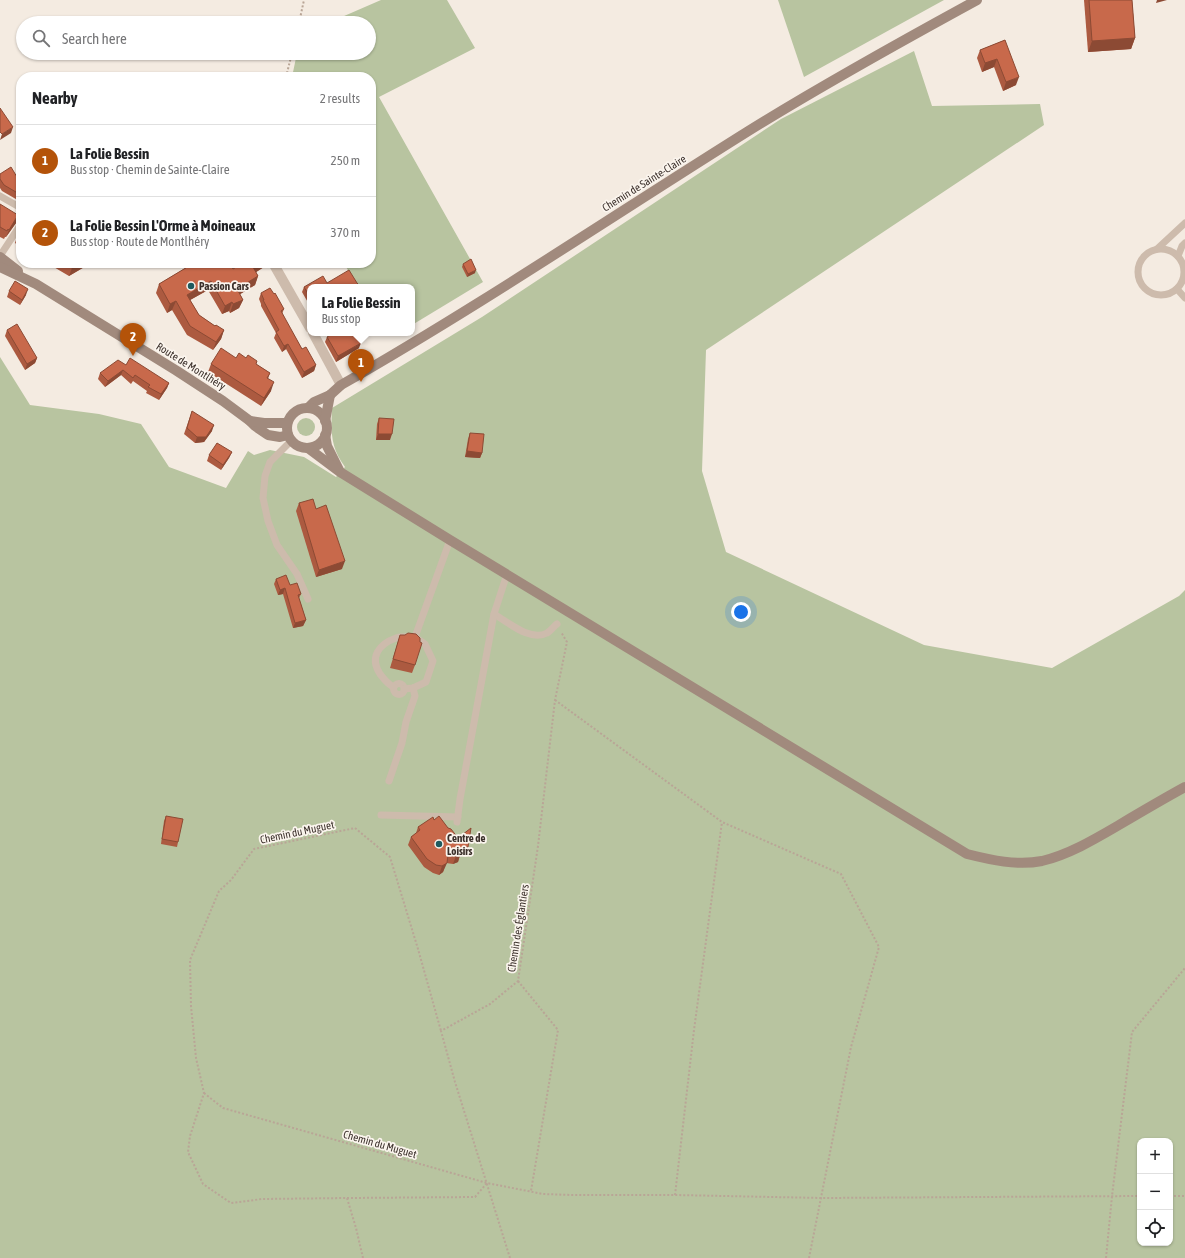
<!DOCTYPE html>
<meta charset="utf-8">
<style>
body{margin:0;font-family:"Asap Condensed",sans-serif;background:#f2f2f2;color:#202124}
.controls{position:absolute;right:12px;bottom:12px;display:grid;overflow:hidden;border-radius:8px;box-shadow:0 1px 3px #0004}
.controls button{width:36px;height:36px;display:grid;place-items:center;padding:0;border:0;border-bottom:1px solid #e0e0e0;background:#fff;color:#202124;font:20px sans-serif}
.you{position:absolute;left:741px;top:612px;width:14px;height:14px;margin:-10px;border:3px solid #fff;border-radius:50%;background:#1a73e8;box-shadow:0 0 0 6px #1a73e833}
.badge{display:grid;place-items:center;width:26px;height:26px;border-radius:50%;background:#b45309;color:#fff;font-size:13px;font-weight:700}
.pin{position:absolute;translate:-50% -33px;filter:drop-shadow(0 1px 2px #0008)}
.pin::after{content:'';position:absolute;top:21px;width:14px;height:12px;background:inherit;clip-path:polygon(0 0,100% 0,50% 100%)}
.popup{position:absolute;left:307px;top:284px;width:108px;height:52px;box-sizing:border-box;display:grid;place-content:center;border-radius:8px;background:#fff;filter:drop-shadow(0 1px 3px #0005);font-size:13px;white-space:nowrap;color:#757577}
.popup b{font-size:15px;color:#202124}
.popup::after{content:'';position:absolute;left:50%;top:100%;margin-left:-8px;border:8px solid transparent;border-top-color:#fff}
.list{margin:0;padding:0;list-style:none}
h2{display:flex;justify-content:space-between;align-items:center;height:52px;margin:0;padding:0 16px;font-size:17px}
h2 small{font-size:13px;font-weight:400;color:#757577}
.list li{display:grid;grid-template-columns:26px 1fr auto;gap:12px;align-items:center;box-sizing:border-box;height:72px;padding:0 16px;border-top:1px solid #e0e0e0}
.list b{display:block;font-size:15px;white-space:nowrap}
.list p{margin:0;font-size:13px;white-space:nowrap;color:#757577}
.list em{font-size:13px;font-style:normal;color:#757577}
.icon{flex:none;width:22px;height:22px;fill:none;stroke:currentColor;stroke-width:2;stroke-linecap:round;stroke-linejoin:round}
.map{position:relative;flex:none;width:1185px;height:1258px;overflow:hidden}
.search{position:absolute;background:#fff;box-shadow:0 1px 3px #0004;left:16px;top:16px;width:360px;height:44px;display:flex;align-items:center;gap:10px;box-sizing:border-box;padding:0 14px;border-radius:22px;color:#757577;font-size:15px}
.panel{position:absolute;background:#fff;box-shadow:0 1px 3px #0004;left:16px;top:72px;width:360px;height:196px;border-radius:16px}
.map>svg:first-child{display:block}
</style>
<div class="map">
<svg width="1185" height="1258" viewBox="0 0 1185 1258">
<rect width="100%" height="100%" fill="#f4ebe1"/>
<g fill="#b8c4a0" fill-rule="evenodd">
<path d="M381,0h66l28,48 -96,49 104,185 -71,43v-38h-55l-13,-24h27v-186h-79l5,-24h72v-30h-41z"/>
<path d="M778,0h166l-140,77z"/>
<path d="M914,51l18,55 108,-2 4,21 -338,225 -4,121 24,81 198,93 128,23 127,-72 6,-6v668h-1185v-901l30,48 69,9 42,10 28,43 57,21 22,-37 6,4 16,-5 34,7 32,20 9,-10c-15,-20 -14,-36 -13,-59l150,-91 299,-198zM1140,1141h30v102h-30z"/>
<circle cx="306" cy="427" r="9"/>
</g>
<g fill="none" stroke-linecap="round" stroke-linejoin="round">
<g stroke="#b9a596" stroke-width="2" stroke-dasharray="2 2" stroke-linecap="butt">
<path d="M299,23l5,-23"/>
<path d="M286,77l6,-24"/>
<path d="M555,700l167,122 119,52 38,73 -28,100 -42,211"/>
<path d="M518,981l40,49 -27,161"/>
<path d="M204,1093l19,15 264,75 56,11 28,1h104l147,3 318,-2"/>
<path d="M675,1195l19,-165 28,-208"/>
<path d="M1170,1196h15"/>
<path d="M347,1198l128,-1 12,-14"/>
<path d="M363,1258l-7,-30 -9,-30 -85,1 -31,4 -28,-19 -15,-32 2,-16 14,-43 -8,-35 -5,-52 -1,-46 29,-69 12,-11 23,-31 101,-21 35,29 28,92 23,82"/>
<path d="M510,1258l-55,-176 -14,-51 49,-27 28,-23 20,-135 17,-146 12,-58 -6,-10"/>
<path d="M1106,1258l6,-62 20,-164 53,-64"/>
</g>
<g stroke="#cdbbac" stroke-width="7">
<path d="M0,196l21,12"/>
<circle cx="1161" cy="272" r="23"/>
<path d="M1157,249l28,-26"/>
<path d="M0,256l21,-32"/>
<path d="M1178,256l4,-10 3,-3"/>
<path d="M1177,289l8,9"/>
<path d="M291,441l-21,21 -5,14 -2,22 5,23 9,24 20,29 11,25"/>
<path d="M494,614c14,8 36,28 53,19 4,-2 7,-7 10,-9"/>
<path d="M415,637l35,-97"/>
<circle cx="399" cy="689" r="5.5"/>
<path d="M394,687c-6,-2 -10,-8 -14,-13 -11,-17 -1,-30 16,-36 6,-2 13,-1 19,-1l10,7 8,17 -7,21 -13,6 -9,1"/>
<path d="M389,781l13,-38 4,-21 9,-26 -2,-8"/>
<path d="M381,815l77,2"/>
<path d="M457,822l3,-23 34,-185 13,-40"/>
</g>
<g stroke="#cdbbac" stroke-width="10">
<path d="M273,263l37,65"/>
<path d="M313,333l28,52"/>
</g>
<g stroke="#a18a7d" stroke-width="10">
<path d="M0,257l18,14"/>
<path d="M0,267l36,17 141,87 46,30 27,20 5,5 13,9 12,2 8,-2"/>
<path d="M308,408l6,-6 16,-7 11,-10c140,-80 273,-170 409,-255 74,-46 150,-88 227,-130"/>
<circle cx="307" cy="428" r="20"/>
<path d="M250,421l14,2h23"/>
<path d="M325,421l5,-26"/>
<path d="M325,435l2,11 12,24"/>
<path d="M308,448l32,24 110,68 517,314c24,6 50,12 75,7 28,-7 53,-22 77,-36 22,-13 44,-26 66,-38"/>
</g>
</g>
<g fill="#ac5a40">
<path d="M1084,0h48l3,38 -4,11 -43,3z"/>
<path d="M1005,40l11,45 -13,6 -9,-24 -12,5 -5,-14 3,-8z"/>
<path d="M0,174l17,3 4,2v23l-19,-11 -2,-3z"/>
<path d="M0,204l16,19 -10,14h-1l-1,2 -4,-2z"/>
<path d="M21,229v18l-6,-4 3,-9z"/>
<path d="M48,263h47l-8,5 -1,-2 -17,10 -17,-10v-1z"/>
<path d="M111,263h8l-6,4z"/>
<path d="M189,263h41l3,6 9,-6h26l-1,2 -11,7 2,4 -3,9 -15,9 3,6 -4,8 -9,5 -1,-2 -7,3 -14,-24 -18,10 9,15 16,11 9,4 -3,9 -8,11 -26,-15 -15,-25 -5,3 -11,-20 3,-9 30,-18 -1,-1z"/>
<path d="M463,264l12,9 -8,4 -5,-10z"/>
<path d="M327,283h30l-47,4v19l-8,-14 2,-5z"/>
<path d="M9,291l17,4 -6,10 -13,-8z"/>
<path d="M261,293l23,16 -2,5 20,35 14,16 -2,6 -12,7 -16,-29 -4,3 -8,-14 2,-5 -15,-27v-2l-2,-5z"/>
<path d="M7,330l30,28 -2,5 -10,7 -20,-34z"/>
<path d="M327,337l32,11 -23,14 -11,-20z"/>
<path d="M211,364h45l14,9 -2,6 3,12 -10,15 -53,-34z"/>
<path d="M126,365l43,18 -2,5 -8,12 -13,-7 1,-2 -14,-10 -2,3 -10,-9 -16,12 -7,-8 2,-6z"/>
<path d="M192,411l20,20 -8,11 -9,1 -11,-9z"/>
<path d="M379,418l11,22h-14l1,-16z"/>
<path d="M470,433l12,20 -2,5 -15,-1 3,-18z"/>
<path d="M232,452l-3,6 -8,12 -14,-9 2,-6z"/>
<path d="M299,503l17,6 26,60 -26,8 -20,-66z"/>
<path d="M276,579l14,6 11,9 -2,4 7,22 -3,6 -10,2 -10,-34 -5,1 -4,-11z"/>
<path d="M400,635l15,30 -3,8 -22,-5z"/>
<path d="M166,816l12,26 -1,5 -16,-3 3,-23z"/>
<path d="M434,820l14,8 10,10 10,9 -3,8h-5l-2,7 -5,2 -7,-1 -3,9 -4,3 -6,-2 -9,-6 -16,-22 3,-8 5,-4 2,-6z"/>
</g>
<g fill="#8c4a34">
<path d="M1157,0h10l-11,3z"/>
<path d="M1135,38l-4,11 -43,3 4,-11z"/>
<path d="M997,59l-3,8 -12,5 3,-9z"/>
<path d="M1019,77l-3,8 -13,6 3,-9z"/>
<path d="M13,127l-2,6 -11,7 2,-6z"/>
<path d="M18,215l-2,8 -10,14 3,-7z"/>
<path d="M81,263h6l-1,3 -17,10 3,-8z"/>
<path d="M89,263h6l-8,5z"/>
<path d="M114,263h5l-6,4z"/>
<path d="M259,263h9l-1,2 -17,11 3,-9z"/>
<path d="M476,270l-1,3 -8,4 1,-3z"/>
<path d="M258,276l-3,9 -21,13 3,-9z"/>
<path d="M211,281l-3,9 -25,14 4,-9z"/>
<path d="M28,289l-2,6 -6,10 2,-5z"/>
<path d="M243,300l-4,8 -9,5 3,-9z"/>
<path d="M176,301l-4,9 -5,3 3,-9z"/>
<path d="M232,302l-3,9 -7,3 3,-8z"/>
<path d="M224,330l-3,9 -8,11 3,-8z"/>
<path d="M361,343l-2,5 -23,14 2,-6z"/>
<path d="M288,344l-2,5 -4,3 2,-6z"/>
<path d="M37,358l-2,5 -10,7 2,-6z"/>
<path d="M316,365l-2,6 -12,7 2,-6z"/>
<path d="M123,370l-2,5 -16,12 3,-6z"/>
<path d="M274,382l-3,9 -10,15 3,-8z"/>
<path d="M169,383l-2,5 -8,12 2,-6z"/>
<path d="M214,425l-2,6 -8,11 -9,1 2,-6z"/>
<path d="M378,434h14l-2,6h-14z"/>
<path d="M467,451l15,2 -2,5 -15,-1z"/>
<path d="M232,452l-3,6 -8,12 2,-5z"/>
<path d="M345,561l-3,8 -26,8 3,-7z"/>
<path d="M285,588l-2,6 -5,1 2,-5z"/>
<path d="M306,620l-3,6 -10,2 2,-5z"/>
<path d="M462,847h6l-3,8h-5l-2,7 -5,2 3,-8z"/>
<path d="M447,863l-4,9 -4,3 3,-9z"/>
</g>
<g fill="#c8694b" stroke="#8c4a34">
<path d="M1089,0h43l3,38 -43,3z"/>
<path d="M1005,40l14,37 -13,5 -9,-23 -12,4 -5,-13z"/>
<path d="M0,108l13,19 -11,7 -2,-2z"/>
<path d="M11,167l6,10 4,2v16l-17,-10 -4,-6v-5z"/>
<path d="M0,204l18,11 -9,15 -1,-1 -1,2 -7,-4z"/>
<path d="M21,229v7l-3,-2z"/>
<path d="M471,259l5,11 -8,4 -5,-10z"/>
<path d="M63,263h18l-9,5z"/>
<path d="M194,263h36l3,6 9,-6h17l-6,4 5,9 -21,13 6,11 -10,4 -1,-2 -7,4 -14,-25 -24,14 12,20 16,11 1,-1 8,5 -8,12 -26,-16 -14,-25 -6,3 -11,-20z"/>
<path d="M349,270l8,13 4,4h-51v10l-6,-10 19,-11 4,7z"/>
<path d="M15,281l13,8 -6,11 -13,-9z"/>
<path d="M270,288l4,6 1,-1 9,16 -3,2 21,38 4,-2 10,18 -12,7 -16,-28 -4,2 -8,-14 3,-2 -16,-30h1l-3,-7z"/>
<path d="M17,324l20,34 -10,6 -20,-34z"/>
<path d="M334,333h21l6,10 -23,13 -11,-19z"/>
<path d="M221,348l15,10 3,-5 7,5 2,-3 9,6 -1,3 14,9 -3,5 7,4 -10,16 -53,-34z"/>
<path d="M130,358l39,25 -8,11 -13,-7 2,-2 -15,-10 -2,3 -10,-8 -15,11 -8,-8 18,-13 8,5z"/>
<path d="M192,411l22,14 -8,12h-9l-10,-9z"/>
<path d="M379,418l15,1 -2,15h-14z"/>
<path d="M470,433l14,1 -2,19 -15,-2z"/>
<path d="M217,443l15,9 -9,13 -14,-10z"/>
<path d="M313,499l3,10 10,-4 19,56 -26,9 -20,-67z"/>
<path d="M286,575l4,10 7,-2 4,11 -3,1 8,25 -11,3 -10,-35 -5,2 -4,-11z"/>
<path d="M408,633l8,1 4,4v4l2,1 -7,22 -22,-6 7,-24h5z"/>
<path d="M166,816l17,3 -5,23 -16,-3z"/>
<path d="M439,816l9,12 3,1 7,9 13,-10 -3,19h-6l-1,7 -5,2 -8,-1 -1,8 -5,3 -6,-1 -9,-6 -16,-22 9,-7 -2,-3 15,-10 1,3z"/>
</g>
<g fill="#1f5a5e" stroke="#fbf5ee" stroke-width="1.5">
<circle cx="191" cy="286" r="4"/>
<circle cx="439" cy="844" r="4"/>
</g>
<g text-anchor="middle" stroke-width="3.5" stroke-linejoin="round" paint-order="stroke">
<g font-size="11" fill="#3b302b" stroke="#fbf5ee">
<text transform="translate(644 183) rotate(-32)" y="4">Chemin de Sainte-Claire</text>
<text transform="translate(191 366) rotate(32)" y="4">Route de Montlhéry</text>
<text transform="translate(297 832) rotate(-12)" y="4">Chemin du Muguet</text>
<text transform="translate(518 928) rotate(-81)" y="4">Chemin des Églantiers</text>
<text transform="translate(380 1144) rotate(16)" y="4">Chemin du Muguet</text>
</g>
<g font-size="11" font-weight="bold" fill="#3b302b" stroke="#fbf5ee" text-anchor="start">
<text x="199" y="290">Passion Cars</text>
<text x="447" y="842">Centre de<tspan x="447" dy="13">Loisirs</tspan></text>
</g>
</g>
</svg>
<div class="controls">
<button>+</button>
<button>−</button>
<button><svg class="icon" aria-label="locate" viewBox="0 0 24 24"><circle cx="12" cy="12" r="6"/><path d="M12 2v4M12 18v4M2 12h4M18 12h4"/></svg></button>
</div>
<div class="you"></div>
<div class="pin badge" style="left:361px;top:382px">1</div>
<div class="popup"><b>La Folie Bessin</b>Bus stop</div>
<div class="pin badge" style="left:133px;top:356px">2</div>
<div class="search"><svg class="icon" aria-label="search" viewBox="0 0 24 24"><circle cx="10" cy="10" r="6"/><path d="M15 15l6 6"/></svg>Search here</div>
<section class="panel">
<h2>Nearby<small>2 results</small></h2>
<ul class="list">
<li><span class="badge">1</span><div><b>La Folie Bessin</b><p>Bus stop · Chemin de Sainte-Claire</p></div><em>250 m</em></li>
<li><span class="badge">2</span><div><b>La Folie Bessin L'Orme à Moineaux</b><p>Bus stop · Route de Montlhéry</p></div><em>370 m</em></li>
</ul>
</section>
</div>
